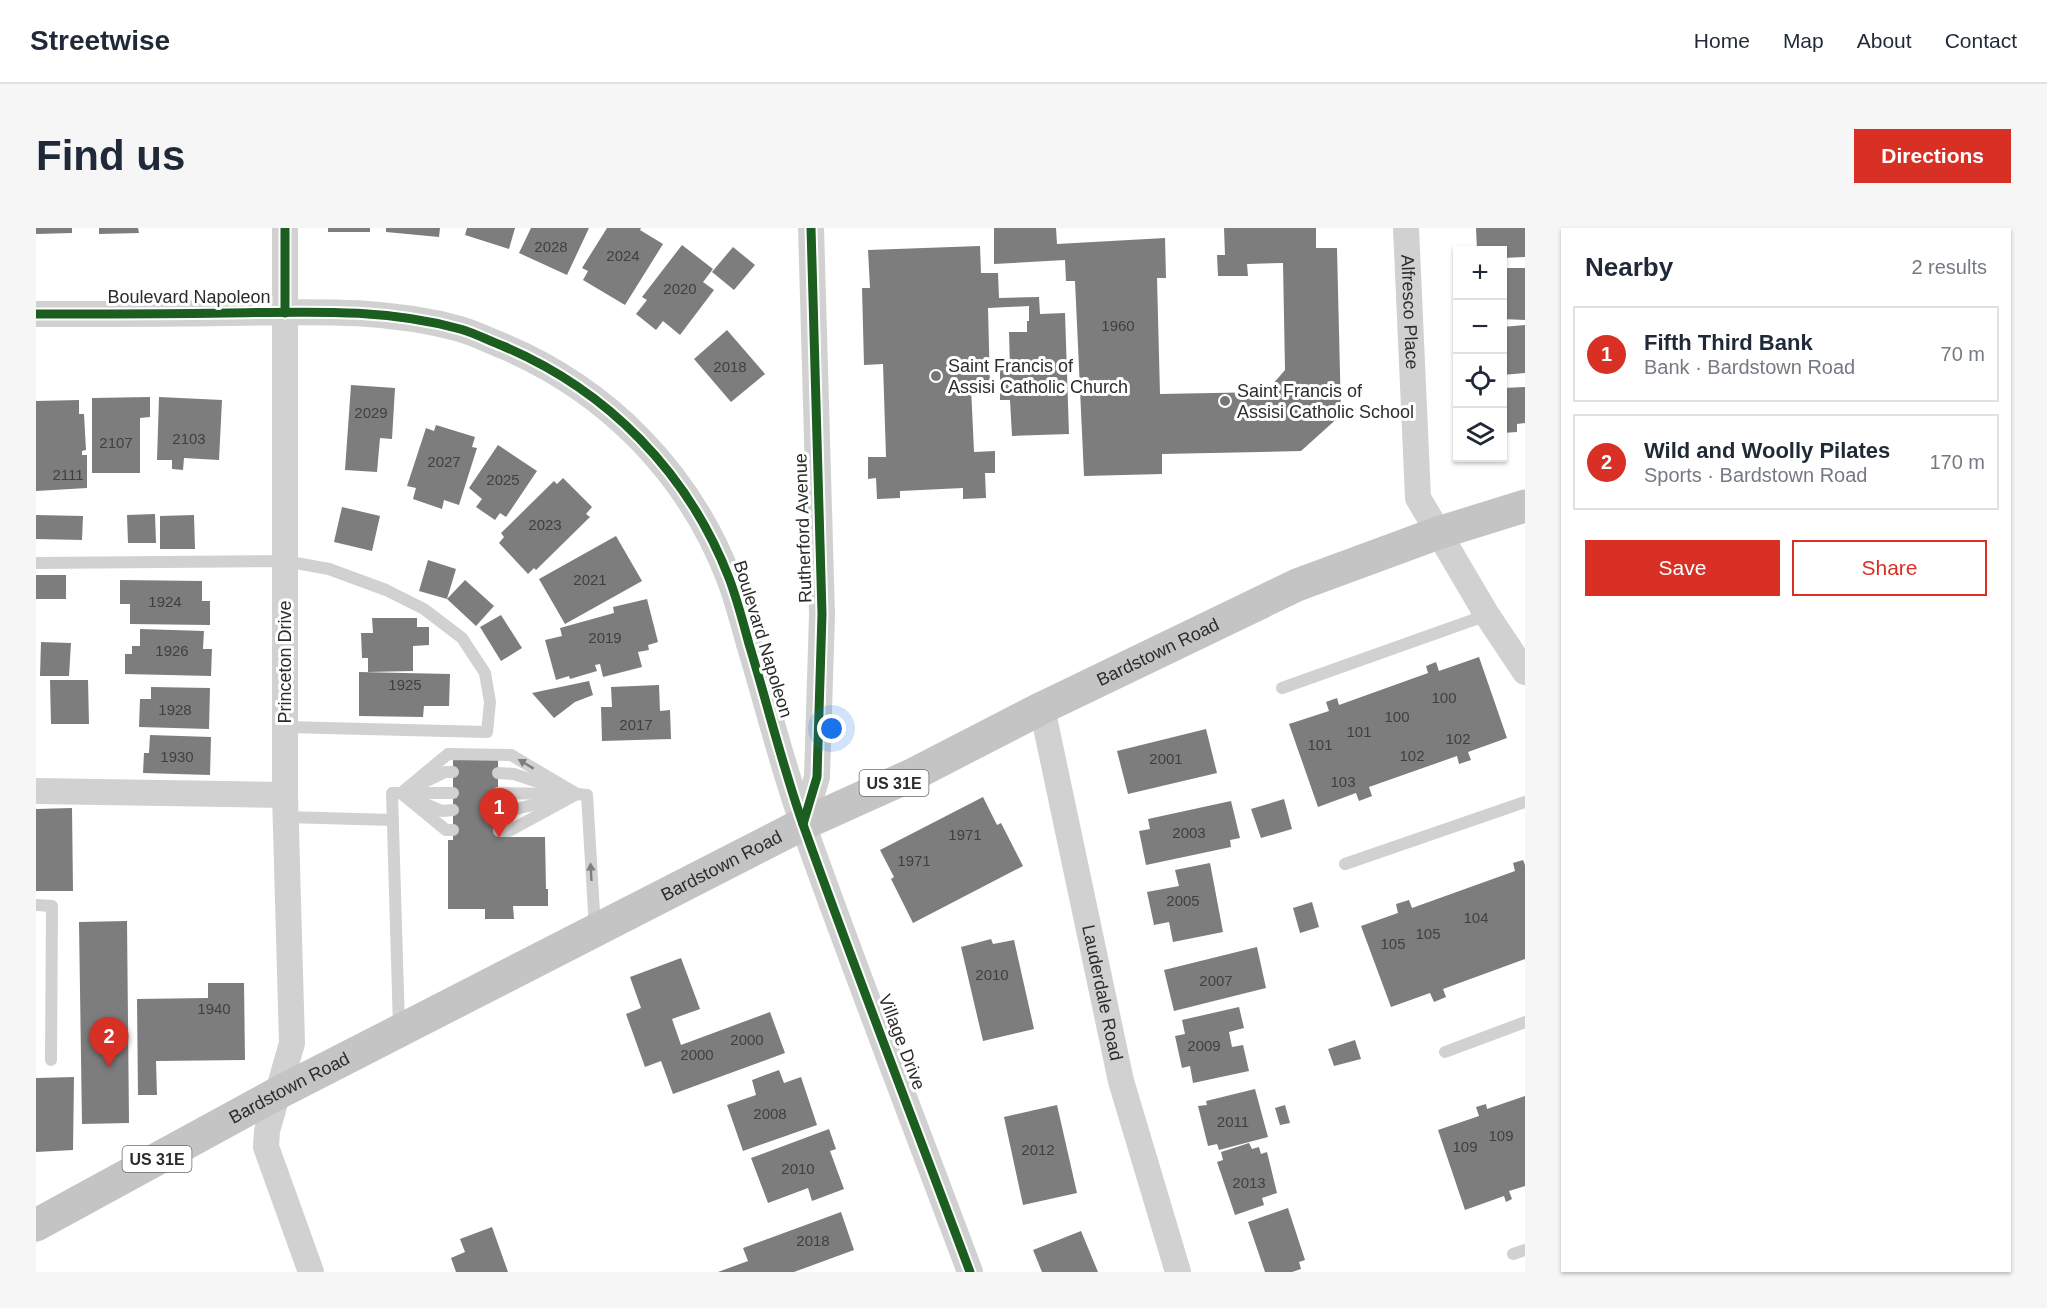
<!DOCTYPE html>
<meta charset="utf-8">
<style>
body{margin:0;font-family:Arial,sans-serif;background:#f6f6f7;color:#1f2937}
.controls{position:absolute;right:18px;top:18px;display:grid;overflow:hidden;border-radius:0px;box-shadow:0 2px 4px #0004}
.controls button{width:54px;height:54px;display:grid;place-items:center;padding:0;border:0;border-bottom:2px solid #e0e1e3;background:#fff;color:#1f2937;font:30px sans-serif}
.you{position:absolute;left:796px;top:501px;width:21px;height:21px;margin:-15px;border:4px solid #fff;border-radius:50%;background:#1a73e8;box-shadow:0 0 0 9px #1a73e833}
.badge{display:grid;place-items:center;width:39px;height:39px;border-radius:50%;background:#d93025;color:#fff;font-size:20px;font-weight:700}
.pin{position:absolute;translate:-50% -50px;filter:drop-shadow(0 2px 3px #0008)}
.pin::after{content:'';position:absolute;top:32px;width:21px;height:18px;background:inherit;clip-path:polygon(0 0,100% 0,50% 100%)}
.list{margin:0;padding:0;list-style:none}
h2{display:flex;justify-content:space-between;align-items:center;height:78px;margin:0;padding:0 24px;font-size:26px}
h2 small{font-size:20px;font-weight:400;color:#747a83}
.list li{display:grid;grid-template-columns:39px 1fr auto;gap:18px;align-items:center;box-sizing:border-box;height:96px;margin:0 12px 12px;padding:0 12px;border:2px solid #e0e1e3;border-radius:0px}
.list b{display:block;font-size:22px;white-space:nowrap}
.list p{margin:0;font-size:20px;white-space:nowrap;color:#747a83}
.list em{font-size:20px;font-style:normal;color:#747a83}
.actions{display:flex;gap:12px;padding:18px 24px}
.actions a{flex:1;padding:14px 0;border:2px solid #d93025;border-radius:0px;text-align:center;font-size:21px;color:#d93025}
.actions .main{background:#d93025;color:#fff}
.icon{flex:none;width:33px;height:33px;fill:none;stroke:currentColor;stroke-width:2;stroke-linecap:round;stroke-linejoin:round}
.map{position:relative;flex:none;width:1489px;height:1044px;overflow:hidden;border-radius:0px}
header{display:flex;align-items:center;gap:36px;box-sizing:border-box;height:84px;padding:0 30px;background:#fff;border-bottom:2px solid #e0e1e3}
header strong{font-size:28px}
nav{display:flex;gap:33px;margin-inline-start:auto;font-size:21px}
.intro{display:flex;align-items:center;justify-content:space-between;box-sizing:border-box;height:144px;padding:0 36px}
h1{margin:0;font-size:42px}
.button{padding:15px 27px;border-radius:0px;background:#d93025;color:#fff;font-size:21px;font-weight:700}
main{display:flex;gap:36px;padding:0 36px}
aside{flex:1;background:#fff;border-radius:0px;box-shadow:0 2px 4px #0004}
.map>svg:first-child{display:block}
</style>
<header>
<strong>Streetwise</strong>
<nav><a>Home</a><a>Map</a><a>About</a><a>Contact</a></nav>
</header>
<div class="intro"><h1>Find us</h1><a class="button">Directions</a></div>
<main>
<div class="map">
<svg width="1489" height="1044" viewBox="0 0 1489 1044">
<rect width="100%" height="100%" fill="#fff"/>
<g fill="#7d7d7d">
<path d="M0,0h36v5l-36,1z"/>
<path d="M63,0h39l1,5 -40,1z"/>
<rect x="292" y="0" width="42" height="4"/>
<path d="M350,0h54l-1,9 -53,-5z"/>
<path d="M431,0h48l-6,21 -44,-14z"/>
<path d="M495,0h58l-22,47 -48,-22z"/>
<path d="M571,0h34l-1,2 23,14 -38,61 -42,-25 5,-9 -6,-3z"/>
<path d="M958,0h62l1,16 108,-6 1,40h-9l3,116 106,-2 19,-22 -2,-107 -36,1 1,12h-30l-1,-21h8l-1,-27h92v20h21l4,167 -40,36 -139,3v20l-78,2 -9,-195h-9l-1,-21 -71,4z"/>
<path d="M1440,0h49v29l-23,1v-8h-25z"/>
<path d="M646,17l31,24 -10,13 11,8 -34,45 -17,-14 -7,9 -20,-16 11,-14 -5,-3z"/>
<path d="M944,18l1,27h17l1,25 40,-1 1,17 25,-1 4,121 -57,2 -2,-36h-10v-30l10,-1 -1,-37h18v-11h2v-15l-41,2 2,78 -19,1 3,65 21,-1v22h-10l1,25 -23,1v-11l-63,3v7l-23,1 -1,-21 -8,1v-22h18l-3,-93 -19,1 -2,-77h8l-2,-38z"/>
<path d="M697,19l22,18 -21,25 -22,-18z"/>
<path d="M1466,40h23v52l-23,-1z"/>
<path d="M1489,97v48l-23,2v-48z"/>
<path d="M691,102l38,44 -34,28 -37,-43z"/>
<path d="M315,157l44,3 -3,51 -12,-1 -3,34 -32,-2z"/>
<path d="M1489,159v36l-8,1v8l-15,1v-45z"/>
<path d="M114,169v20l-10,1v55h-48v-75z"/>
<path d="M123,169l63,3 -3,60 -35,-2 -1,12 -11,-1v-9h-15z"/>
<path d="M43,172v14h5l2,36 -4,1v4h5v33l-51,3v-90z"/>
<path d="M400,197l39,12 -3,10 5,1 -18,57 -15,-5 -2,9 -29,-10 3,-11 -9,-2 19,-58 8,3z"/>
<path d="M462,217l39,26 -31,46 -6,-4 -5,7 -19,-13 6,-8 -13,-11z"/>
<path d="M527,250l29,29 -6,7 4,3 -54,53 -2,-2 -6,6 -29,-31 5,-6 -3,-4 53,-52 3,3z"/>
<path d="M306,279l38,9 -8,35 -38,-9z"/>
<path d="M119,286l1,29h-28l-1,-28z"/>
<path d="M0,287l47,1 -1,24 -46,-1z"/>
<path d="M158,287l1,34h-35v-33z"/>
<path d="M580,308l26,45 -77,43 -26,-45z"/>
<path d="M392,332l28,9 -9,30 -28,-8z"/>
<rect x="0" y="347" width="30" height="24"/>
<path d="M84,352l82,1v20h8v24l-80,-1v-20h-10z"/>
<path d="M429,352l29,26 -18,20 -29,-27z"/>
<path d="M611,371l11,43 -10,3 1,5 -11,2 4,15 -39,10 -3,-13 -5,1 2,6 -27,8 -1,-3 -13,4 -11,-40 17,-4 -2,-8 54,-15 -1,-6z"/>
<path d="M465,387l21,33 -21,13 -21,-34z"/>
<path d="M336,390h45v9h12v18l-16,1v25l-45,1v-14h-6l-1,-25h12z"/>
<path d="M104,401l64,2 -1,18h9l-1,27 -86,-2v-20h7v-8h8z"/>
<path d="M5,414l30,1 -2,33h-29z"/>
<path d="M1443,429l28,81 -39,14 3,8 -12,4 -2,-8 -88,31 3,9 -13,5 -3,-8 -38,14 -29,-83 40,-13 -3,-9 11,-4 2,7 89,-32 -2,-7 10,-4 3,9z"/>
<path d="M323,444l91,2 -1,32h-25l-1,11 -64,-1z"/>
<path d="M14,452h38l1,44h-38z"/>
<path d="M553,453l4,14 -18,7 -21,16 -22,-25z"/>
<path d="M623,457l1,26 10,-1 1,29 -69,2 -1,-34h11l-1,-20z"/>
<path d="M115,459l59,1 -1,41 -70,-2 1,-28h11z"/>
<path d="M1170,501l11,44 -89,21 -11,-43z"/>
<path d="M114,507l61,2 -1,38 -67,-2 1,-20h5z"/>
<path d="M417,532h45v77h47l1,52h2v17h-35l1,13h-29v-10h-37v-69h5z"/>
<path d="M947,569l14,28 4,-2 22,43 -110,57 -22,-44 3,-2 -14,-27z"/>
<path d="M1248,571l8,30 -31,9 -10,-29z"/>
<path d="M1195,573l9,37 -10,2 1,7 -85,18 -7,-34 11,-2 -2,-10z"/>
<path d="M36,580l1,83h-37v-82z"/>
<path d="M1487,632l2,5v94l-82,30 3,8 -12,5 -4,-9 -39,14 -30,-81 37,-13 -2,-9 13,-4 3,8 103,-37 -2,-8z"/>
<path d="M1174,635l13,69 -50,10 -4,-20 -15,3 -7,-33 32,-6 -4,-16z"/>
<path d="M1276,674l7,25 -19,6 -7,-25z"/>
<path d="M91,693l2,202 -47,1 -3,-202z"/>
<path d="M955,711l2,5 21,-4 20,89 -51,12 -22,-94z"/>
<path d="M1221,719l9,41 -92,23 -10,-41z"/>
<path d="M645,730l19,51 -28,10 9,26 89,-33 15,41 -112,41 -12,-33 -16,6 -19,-53 15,-6 -11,-31z"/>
<path d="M172,755h36l1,77 -89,1 1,34h-19l-1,-96 71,-1z"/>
<path d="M1203,779l5,21 -15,4 3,15 11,-2 6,26 -56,12 -3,-17 -8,2 -7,-32 10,-2 -3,-14z"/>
<path d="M1319,812l6,19 -27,7 -6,-17z"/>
<path d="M743,842l5,13 17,-6 16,48 -74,26 -16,-46 29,-10 -4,-15z"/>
<path d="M38,849l-1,73 -37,2v-74z"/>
<path d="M1219,861l13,48 -49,13 -2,-6 -9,2 -10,-40 9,-1 -1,-4z"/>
<path d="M1489,868v90l-16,5 3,8 -6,3 -2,-6 -39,14 -27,-80 41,-14 -3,-9 10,-3 1,5z"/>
<path d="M1021,877l20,88 -54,12 -19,-88z"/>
<path d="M1249,877l5,18 -10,2 -5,-17z"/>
<path d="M793,901l7,20 -6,2 14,38 -32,12 -4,-13 -40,15 -17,-45z"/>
<path d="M1213,915l3,6 7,-2 2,7 6,-2 10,41 -15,5 2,7 -29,10 -18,-53 6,-2 -2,-8z"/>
<path d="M1252,980l17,52 -6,2 2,7 -9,3h-27l-17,-50z"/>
<path d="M805,984l13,38 -60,22h-76l30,-11 -5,-13z"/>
<path d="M456,999l16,45h-52l-5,-14 14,-6 -5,-13z"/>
<path d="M1045,1003l17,41h-56l-9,-22z"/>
</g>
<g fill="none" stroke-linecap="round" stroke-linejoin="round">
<g stroke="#d1d1d1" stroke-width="12">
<path d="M0,335l249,-2 44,8 57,21 38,19 38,29 23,35 5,29 -3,30 -202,-5"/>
<path d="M1246,460l205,-73"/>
<path d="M462,545l16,1 42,14"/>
<path d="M382,557l27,-13h8"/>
<path d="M365,565l47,-39 63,1 66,39"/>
<path d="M369,565h48"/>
<path d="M462,565l59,1"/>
<path d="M380,572l26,11 11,-1"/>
<path d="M462,582l10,1 53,-13"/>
<path d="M250,589l107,3"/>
<path d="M463,603h10l68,-37 10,1 8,134"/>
<path d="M1309,636l180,-62"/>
<path d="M0,677l16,1 -1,154"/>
<path d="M363,799l-7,-234h9l45,37h7"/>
<path d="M1409,824l80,-30"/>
<path d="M1477,1026l12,-4"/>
</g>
<g stroke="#d1d1d1" stroke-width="26">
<path d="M249,0v567l7,248 -25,88 -1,16 45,125"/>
<path id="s1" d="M1370,0l12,270 69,117 38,57"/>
<path d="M0,86c65,0 129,0 193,-1 80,-1 154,-5 231,16 15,4 29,12 43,17 104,44 185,126 226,232 8,21 14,44 20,66 19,62 34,125 56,186 53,148 110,295 165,442"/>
<path id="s2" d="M1006,480l79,373 57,191"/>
<path d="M0,563l249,4"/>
<path d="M767,596l14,-47 5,-163 -11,-386"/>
</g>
<path stroke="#c4c4c4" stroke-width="33" id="s3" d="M0,997l242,-132 525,-269 111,-50 128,-66 255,-123 141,-52 87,-27"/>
<defs>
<g id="cycleway">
<path d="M249,85v-85"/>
<path d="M0,86c65,0 129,0 193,-1 80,-1 154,-5 231,16 15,4 29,12 43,17 104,44 185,126 226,232 8,21 14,44 20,66 19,62 34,125 56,186 53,148 110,295 165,442"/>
<path d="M767,596l14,-47 5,-163 -11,-386"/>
</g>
</defs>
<use href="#cycleway" stroke="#fff" stroke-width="13"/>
<use href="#cycleway" stroke="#1b5e20" stroke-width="9"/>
</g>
<defs><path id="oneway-solid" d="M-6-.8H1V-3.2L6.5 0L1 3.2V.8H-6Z" transform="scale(1.5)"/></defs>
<g fill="#7e7e7e">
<use href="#oneway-solid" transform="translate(490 536) rotate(-149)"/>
<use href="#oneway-solid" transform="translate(555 644) rotate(-93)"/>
</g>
<g fill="#767676" stroke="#fff" stroke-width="2">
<circle cx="900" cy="148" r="6"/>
<circle cx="1189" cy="173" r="6"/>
</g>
<g text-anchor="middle" stroke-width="6" stroke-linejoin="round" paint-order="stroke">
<g font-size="15" fill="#404040">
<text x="515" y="24">2028</text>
<text x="587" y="33">2024</text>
<text x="644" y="66">2020</text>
<text x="1082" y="103">1960</text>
<text x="694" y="144">2018</text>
<text x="335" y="190">2029</text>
<text x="153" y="216">2103</text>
<text x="80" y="220">2107</text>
<text x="408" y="239">2027</text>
<text x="32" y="252">2111</text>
<text x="467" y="257">2025</text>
<text x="509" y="302">2023</text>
<text x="554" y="357">2021</text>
<text x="129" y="379">1924</text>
<text x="569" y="415">2019</text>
<text x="136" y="428">1926</text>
<text x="369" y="462">1925</text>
<text x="1408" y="475">100</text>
<text x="139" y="487">1928</text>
<text x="1361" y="494">100</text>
<text x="600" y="502">2017</text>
<text x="1323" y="509">101</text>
<text x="1422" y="516">102</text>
<text x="1284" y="522">101</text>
<text x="1376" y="533">102</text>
<text x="141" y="534">1930</text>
<text x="1130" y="536">2001</text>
<text x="1307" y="559">103</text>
<text x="1153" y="610">2003</text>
<text x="929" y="612">1971</text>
<text x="878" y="638">1971</text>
<text x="1147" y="678">2005</text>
<text x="1440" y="695">104</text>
<text x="1392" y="711">105</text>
<text x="1357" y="721">105</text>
<text x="956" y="752">2010</text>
<text x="1180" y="758">2007</text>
<text x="178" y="786">1940</text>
<text x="711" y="817">2000</text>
<text x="1168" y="823">2009</text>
<text x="661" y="832">2000</text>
<text x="734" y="891">2008</text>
<text x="1197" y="899">2011</text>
<text x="1465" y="913">109</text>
<text x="1429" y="924">109</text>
<text x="1002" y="927">2012</text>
<text x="762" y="946">2010</text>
<text x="1213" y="960">2013</text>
<text x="777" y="1018">2018</text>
</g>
<g fill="#fff" stroke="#6b6b6b" stroke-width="1.5">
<rect x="823.5" y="542" width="69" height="26" rx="4.5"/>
<rect x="86.5" y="918" width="69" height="26" rx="4.5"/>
</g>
<g font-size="16" font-weight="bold" fill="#2c2c2c">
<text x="858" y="561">US 31E</text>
<text x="121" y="937">US 31E</text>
</g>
<g font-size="18" fill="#2c2c2c" stroke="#fff">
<text x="153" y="75">Boulevard Napoleon</text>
<text dy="6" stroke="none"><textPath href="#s1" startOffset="84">Alfresco Place</textPath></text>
<text transform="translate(767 300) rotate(-92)" y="6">Rutherford Avenue</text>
<text transform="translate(727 411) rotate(73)" y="6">Boulevard Napoleon</text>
<text dy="6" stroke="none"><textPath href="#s3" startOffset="1260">Bardstown Road</textPath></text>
<text transform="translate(249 434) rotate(-90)" y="6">Princeton Drive</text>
<text dy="6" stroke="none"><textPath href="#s3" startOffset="774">Bardstown Road</textPath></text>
<text dy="6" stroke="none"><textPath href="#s2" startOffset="291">Lauderdale Road</textPath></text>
<text transform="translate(866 814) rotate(69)" y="6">Village Drive</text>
<text dy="6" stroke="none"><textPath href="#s3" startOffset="288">Bardstown Road</textPath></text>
</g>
<g font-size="18" fill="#2c2c2c" stroke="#fff" text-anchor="start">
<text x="912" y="144">Saint Francis of<tspan x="912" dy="21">Assisi Catholic Church</tspan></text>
<text x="1201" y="169">Saint Francis of<tspan x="1201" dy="21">Assisi Catholic School</tspan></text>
</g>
</g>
</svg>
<div class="controls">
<button>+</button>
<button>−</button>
<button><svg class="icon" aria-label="locate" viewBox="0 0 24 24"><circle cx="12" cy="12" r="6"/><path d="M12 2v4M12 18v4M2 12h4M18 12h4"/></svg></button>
<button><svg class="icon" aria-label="layers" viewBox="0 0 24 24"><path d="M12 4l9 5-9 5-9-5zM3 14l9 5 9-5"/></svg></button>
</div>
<div class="you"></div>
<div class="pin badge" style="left:463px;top:610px">1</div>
<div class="pin badge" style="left:73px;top:839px">2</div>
</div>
<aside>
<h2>Nearby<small>2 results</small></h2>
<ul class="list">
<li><span class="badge">1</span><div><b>Fifth Third Bank</b><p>Bank · Bardstown Road</p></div><em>70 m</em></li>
<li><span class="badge">2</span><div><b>Wild and Woolly Pilates</b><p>Sports · Bardstown Road</p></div><em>170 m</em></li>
</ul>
<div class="actions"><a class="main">Save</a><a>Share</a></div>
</aside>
</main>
